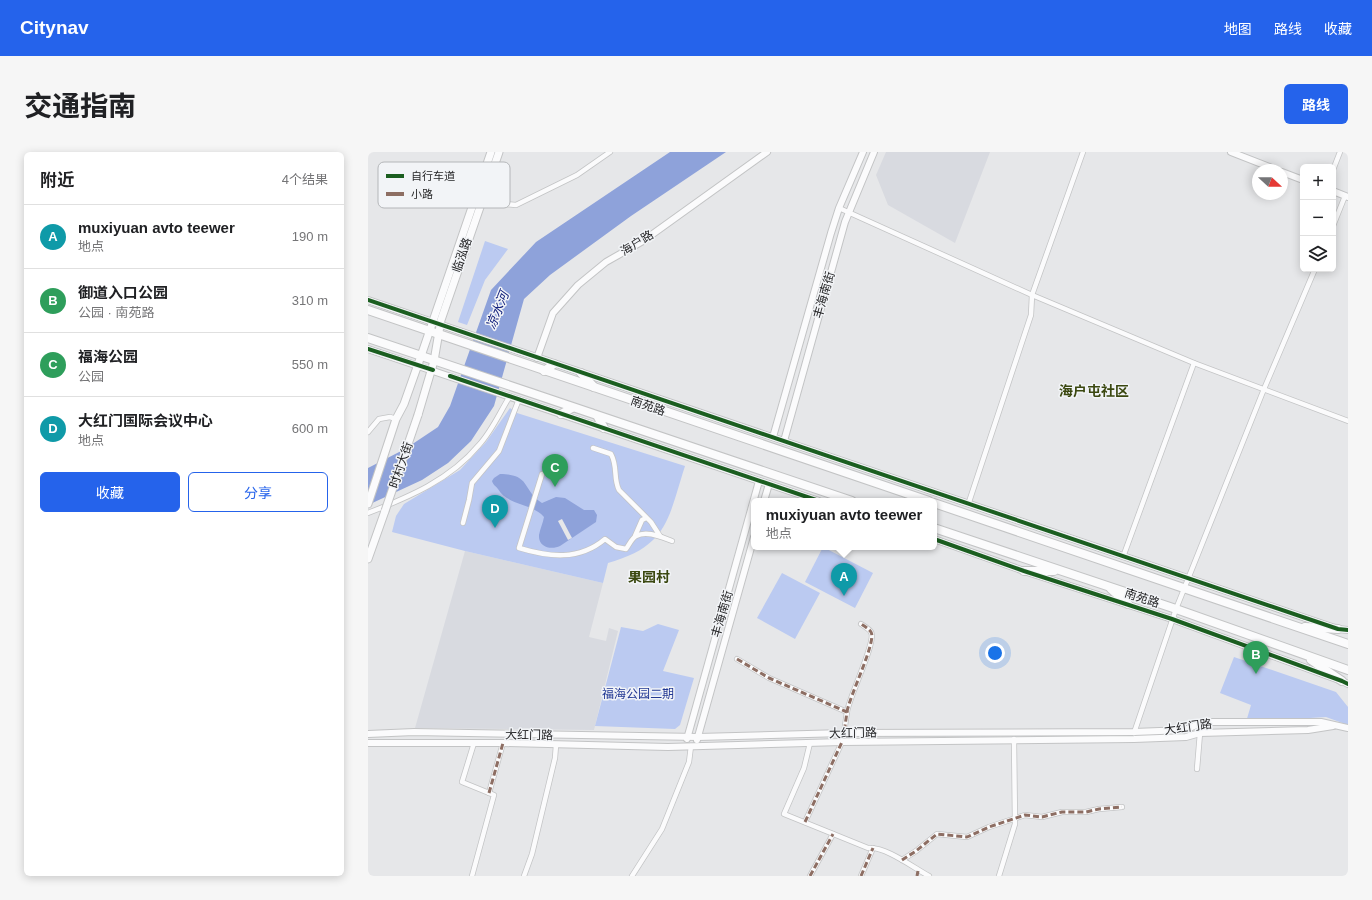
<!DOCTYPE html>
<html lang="zh">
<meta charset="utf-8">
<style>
body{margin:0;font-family:Arial,"Noto Sans SC",sans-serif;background:#f6f6f6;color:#202124}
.controls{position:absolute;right:12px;top:12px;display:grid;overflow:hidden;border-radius:6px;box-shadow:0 2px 10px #0003}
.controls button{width:36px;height:36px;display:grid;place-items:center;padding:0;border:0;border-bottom:1px solid #e0e0e0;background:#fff;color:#202124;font:20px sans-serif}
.compass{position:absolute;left:884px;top:12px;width:36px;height:36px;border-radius:50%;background:#fff;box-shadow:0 2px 10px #0003;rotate:111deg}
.you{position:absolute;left:627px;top:501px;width:14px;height:14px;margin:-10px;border:3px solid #fff;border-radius:50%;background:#1a73e8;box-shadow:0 0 0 6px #1a73e833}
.badge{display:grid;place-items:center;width:26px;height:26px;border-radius:50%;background:#2563eb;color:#fff;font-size:13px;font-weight:700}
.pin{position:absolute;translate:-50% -33px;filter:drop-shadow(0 1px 2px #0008)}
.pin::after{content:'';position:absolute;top:21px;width:14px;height:12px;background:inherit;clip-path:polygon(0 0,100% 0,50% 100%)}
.popup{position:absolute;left:383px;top:346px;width:186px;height:52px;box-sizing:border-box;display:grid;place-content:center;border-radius:6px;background:#fff;filter:drop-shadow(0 1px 3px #0005);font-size:13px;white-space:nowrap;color:#757577}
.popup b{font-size:15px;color:#202124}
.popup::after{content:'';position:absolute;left:50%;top:100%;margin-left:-8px;border:8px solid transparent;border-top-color:#fff}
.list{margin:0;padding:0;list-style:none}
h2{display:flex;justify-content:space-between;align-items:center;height:52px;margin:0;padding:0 16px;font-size:17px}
h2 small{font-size:13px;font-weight:400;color:#757577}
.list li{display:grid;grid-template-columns:26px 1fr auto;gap:12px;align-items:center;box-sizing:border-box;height:64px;padding:0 16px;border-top:1px solid #e0e0e0}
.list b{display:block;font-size:15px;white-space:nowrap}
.list p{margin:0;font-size:13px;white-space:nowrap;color:#757577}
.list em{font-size:13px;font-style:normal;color:#757577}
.actions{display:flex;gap:8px;padding:12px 16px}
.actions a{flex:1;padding:9px 0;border:1px solid #2563eb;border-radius:6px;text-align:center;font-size:14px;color:#2563eb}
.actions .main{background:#2563eb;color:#fff}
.icon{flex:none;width:22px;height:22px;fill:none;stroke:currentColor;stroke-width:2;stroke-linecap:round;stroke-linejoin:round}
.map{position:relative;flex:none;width:980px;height:724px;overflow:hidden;border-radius:6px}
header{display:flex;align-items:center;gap:24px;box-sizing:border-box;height:56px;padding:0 20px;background:#2563eb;color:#fff}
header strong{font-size:19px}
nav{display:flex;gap:22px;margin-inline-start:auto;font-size:14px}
.intro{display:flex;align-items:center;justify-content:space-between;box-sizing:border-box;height:96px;padding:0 24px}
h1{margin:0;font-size:28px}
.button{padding:10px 18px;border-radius:6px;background:#2563eb;color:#fff;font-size:14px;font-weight:700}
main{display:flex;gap:24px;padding:0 24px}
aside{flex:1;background:#fff;border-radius:6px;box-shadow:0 2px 10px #0003}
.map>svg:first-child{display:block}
</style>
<header>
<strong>Citynav</strong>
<nav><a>地图</a><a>路线</a><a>收藏</a></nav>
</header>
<div class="intro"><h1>交通指南</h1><a class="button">路线</a></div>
<main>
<aside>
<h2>附近<small>4个结果</small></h2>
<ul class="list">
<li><span class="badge" style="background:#0f9aa8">A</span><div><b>muxiyuan avto teewer</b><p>地点</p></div><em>190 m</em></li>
<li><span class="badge" style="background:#2e9e5b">B</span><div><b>御道入口公园</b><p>公园 · 南苑路</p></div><em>310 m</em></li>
<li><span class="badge" style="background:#2e9e5b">C</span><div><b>福海公园</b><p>公园</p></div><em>550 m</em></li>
<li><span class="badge" style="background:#0f9aa8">D</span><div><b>大红门国际会议中心</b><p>地点</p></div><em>600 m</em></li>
</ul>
<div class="actions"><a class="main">收藏</a><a>分享</a></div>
</aside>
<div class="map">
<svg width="980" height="724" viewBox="0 0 980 724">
<rect width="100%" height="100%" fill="#e6e7e9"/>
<g fill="#d8dae0">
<path d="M518,0h104l-35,91 -67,-38 -12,-30z"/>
<path d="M97,399l138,32 -14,54 17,4 3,-13 9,3 -24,99 -179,-2z"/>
</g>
<g fill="#bbcaf1">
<path d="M117,89l23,8 -23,31 -18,45 -9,-3z"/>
<path d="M142,256l7,5 168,53c-17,53 -17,80 -77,97l-5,20 -138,-32 -73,-19 4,-16 8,-12 56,-34 26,-28z"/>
<path d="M455,395l50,26 -18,35 -50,-26z"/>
<path d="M414,421l38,20 -25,46 -38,-21z"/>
<path d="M290,472l21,6 -16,41 31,7 -14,47 -5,4 -80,-3 26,-99 22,4z"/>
<path d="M866,505l102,35 12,15v18l-22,-8 -80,5 5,-17 -31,-12z"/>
</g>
<g fill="#8ea2da">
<path d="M302,0h56l-95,64 -81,59 -26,24 -30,107 -23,35 -23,22 -26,17 -54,25v-37l37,-19 33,-22 12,-21 41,-116 45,-48z"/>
<path d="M132,322c31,0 22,16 42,29l14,-6 9,1 19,12h10l3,5 -1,7 -36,24c-8,4 -22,2 -21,-11 1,-6 4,-12 5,-18 -12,-14 -36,-11 -46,-28 -2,-3 -5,-4 -6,-8l2,-3z"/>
</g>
<path fill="#e6e7e9" d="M194,367l10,19 -4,2 -10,-19z"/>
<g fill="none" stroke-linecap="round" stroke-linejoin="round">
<defs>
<g id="minor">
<path d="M965,18l7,-18"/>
<path d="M113,50l35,3 61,-30 33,-23"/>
<path d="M471,56l193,87 162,68 154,58"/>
<path d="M965,74l12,-30"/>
<path d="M0,280l11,-13 11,-2 6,2"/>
<path d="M225,296l18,6c7,13 2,24 8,36l32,32 9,14"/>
<path d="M174,322l-23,74c30,9 60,13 86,-9l11,8 10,2c3,-4 6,-11 10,-13 11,-6 25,1 36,5"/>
<path d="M601,350l62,-187 1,-20 51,-143"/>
<path d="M0,361c41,-16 82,-33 111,-68 13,-14 21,-33 31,-49"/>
<path d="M95,371l6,-23 3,-17 27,-32 20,-52"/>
<path d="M267,384l7,-16 4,-2"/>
<path d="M755,405l71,-194"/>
<path d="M369,507l32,19 78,34 -3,21"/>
<path d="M479,560c2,-15 30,-71 24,-80 -2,-3 -7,-6 -10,-8"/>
<path d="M766,581l42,-124 88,-220 51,-120"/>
<path d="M442,591l-6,25 -20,46 84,34c17,-2 46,20 61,28"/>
<path d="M829,617l3,-36"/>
<path d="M121,641l14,-50"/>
<path d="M437,670l37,-80"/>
<path d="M534,708l14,-9 21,-17 30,3 22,-10 36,-12 17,2 20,-5h24l13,-3 23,-2"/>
<path d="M104,724l22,-81 -32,-13 12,-39"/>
<path d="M156,724l8,-22 23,-96 1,-13"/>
<path d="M264,724l30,-47 27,-67 2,-16"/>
<path d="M442,724l23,-42"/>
<path d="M493,724l12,-28"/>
<path d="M631,724l16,-52 -1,-85"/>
</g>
<g id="tertiary">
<path d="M863,0l46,18"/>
<path d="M914,20l21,8"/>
<path d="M965,39l15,6"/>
<path d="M0,148l970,329 10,1"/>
<path d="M0,197l451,152"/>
<path d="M169,206l16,-45 25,-28 28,-23 37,-21 124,-89"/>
<path d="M405,285l58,-204 8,-25 24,-56"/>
<path d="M416,289l61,-219 29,-70"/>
<path d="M396,349l5,-17"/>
<path d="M566,387l90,32 148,48 170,62 6,3"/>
<path d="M0,582l46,-2 284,5 146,-4 290,-1 51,-2 18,-8h118l27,6"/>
<path d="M319,587l72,-258"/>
<path d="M329,588l57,-203"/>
<path d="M0,591h135l165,4 174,-5 292,-3 52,-2 14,-4 108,-3 25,-4"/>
</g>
<g id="secondary">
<path d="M53,204l70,-204"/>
<path d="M66,209l7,-41 58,-168"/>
</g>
<g id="primary">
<path d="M50,263l16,-54"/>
<path d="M0,352l28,-85 8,-15 17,-48"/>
<path d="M0,407l17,-48"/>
</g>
<g id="trunk">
<path d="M0,158l561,191"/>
<path d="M0,186l484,163"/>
<path d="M176,219l10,-7"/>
<path d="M213,221l13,14"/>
<path d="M193,262l11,-6"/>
<path d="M230,265l6,11"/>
<path d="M566,351l414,141"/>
<path d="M566,376l242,81 172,61"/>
<path d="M656,419h30"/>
<path d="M743,437l17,15"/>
<path d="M937,475l33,2"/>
<path d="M943,508l31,21"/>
</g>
</defs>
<use href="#minor" stroke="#c3c4c5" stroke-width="6"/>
<use href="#tertiary" stroke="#c3c4c5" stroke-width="8"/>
<use href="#secondary" stroke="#c3c4c5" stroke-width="9"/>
<use href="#primary" stroke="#c3c4c5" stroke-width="9"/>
<use href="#trunk" stroke="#c3c4c5" stroke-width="10"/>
<use href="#minor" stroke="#fbfbfc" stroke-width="4.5"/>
<use href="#tertiary" stroke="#fbfbfc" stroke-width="6"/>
<use href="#secondary" stroke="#fbfbfc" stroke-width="7"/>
<use href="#primary" stroke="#fbfbfc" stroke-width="7"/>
<use href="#trunk" stroke="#fbfbfc" stroke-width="8"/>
<defs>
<path id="primary-bridge" d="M17,359l33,-96"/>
</defs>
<use href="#primary-bridge" stroke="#c3c4c5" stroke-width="9" stroke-linecap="butt"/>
<use href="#primary-bridge" stroke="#fbfbfc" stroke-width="7"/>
<g stroke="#8d6e63" stroke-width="3" stroke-dasharray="6 3" stroke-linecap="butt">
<path d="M369,507l32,19 78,34 -3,21"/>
<path d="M479,560c2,-15 30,-71 24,-80 -2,-3 -7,-6 -10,-8"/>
<path d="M121,641l14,-50"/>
<path d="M437,670l37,-80"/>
<path d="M534,708l14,-9 21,-17 30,3 22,-10 36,-12 17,2 20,-5h24l13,-3 23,-2"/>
<path d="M442,724l23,-42"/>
<path d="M493,724l12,-28"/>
<path d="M549,724l1,-5"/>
</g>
<defs>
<g id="cycleway">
<path d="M0,148l970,329 10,1"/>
<path d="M0,197l65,21"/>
<path d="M82,224l369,125"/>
<path d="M566,387l90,32 148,48 170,62 6,3"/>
</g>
</defs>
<use href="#cycleway" stroke="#f2f4f7" stroke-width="6"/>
<use href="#cycleway" stroke="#1b5e20" stroke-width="4"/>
</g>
<g text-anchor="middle" stroke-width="3" stroke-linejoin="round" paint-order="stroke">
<g font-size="12" fill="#252527" stroke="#f2f4f7">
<text transform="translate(269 91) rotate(-32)" y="4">海户路</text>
<text transform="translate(94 103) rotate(-71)" y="4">临泓路</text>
<text transform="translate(456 143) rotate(-74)" y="4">丰海南街</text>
<text transform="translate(280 254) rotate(19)" y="4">南苑路</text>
<text transform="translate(33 313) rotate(-71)" y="4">时村大街</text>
<text transform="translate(774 446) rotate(18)" y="4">南苑路</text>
<text transform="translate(354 462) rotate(-74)" y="4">丰海南街</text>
<text transform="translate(820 575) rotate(-8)" y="4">大红门路</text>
<text transform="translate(485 581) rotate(-1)" y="4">大红门路</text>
<text transform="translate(161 583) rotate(1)" y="4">大红门路</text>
</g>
<g font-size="12" fill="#223894" stroke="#f2f4f7">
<text x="270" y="546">福海公园二期</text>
</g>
<g font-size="13" font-style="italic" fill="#12207c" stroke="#f2f4f7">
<text transform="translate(129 158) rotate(-68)" y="5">凉水河</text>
</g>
<g font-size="14" font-weight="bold" fill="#3b4810" stroke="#f2f4f7">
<text x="726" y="244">海户屯社区</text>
<text x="281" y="430">果园村</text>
</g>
</g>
<rect x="10" y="10" width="132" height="46" rx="6" fill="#f2f4f7" stroke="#b4b6b9" stroke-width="1"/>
<rect x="18" y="22" width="18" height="4" fill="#1b5e20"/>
<rect x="18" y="40" width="18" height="4" fill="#8d6e63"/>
<g font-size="11" fill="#252527">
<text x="43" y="28">自行车道</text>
<text x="43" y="46">小路</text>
</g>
</svg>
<div class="controls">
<button>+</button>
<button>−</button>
<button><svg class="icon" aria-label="layers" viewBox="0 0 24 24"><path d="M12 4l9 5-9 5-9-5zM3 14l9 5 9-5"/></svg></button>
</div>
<svg class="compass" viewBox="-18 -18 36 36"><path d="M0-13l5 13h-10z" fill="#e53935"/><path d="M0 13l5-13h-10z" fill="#757577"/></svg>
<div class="you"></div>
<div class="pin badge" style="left:476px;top:444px;background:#0f9aa8">A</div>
<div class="popup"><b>muxiyuan avto teewer</b>地点</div>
<div class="pin badge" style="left:888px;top:522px;background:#2e9e5b">B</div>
<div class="pin badge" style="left:187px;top:335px;background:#2e9e5b">C</div>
<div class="pin badge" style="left:127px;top:376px;background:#0f9aa8">D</div>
</div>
</main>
